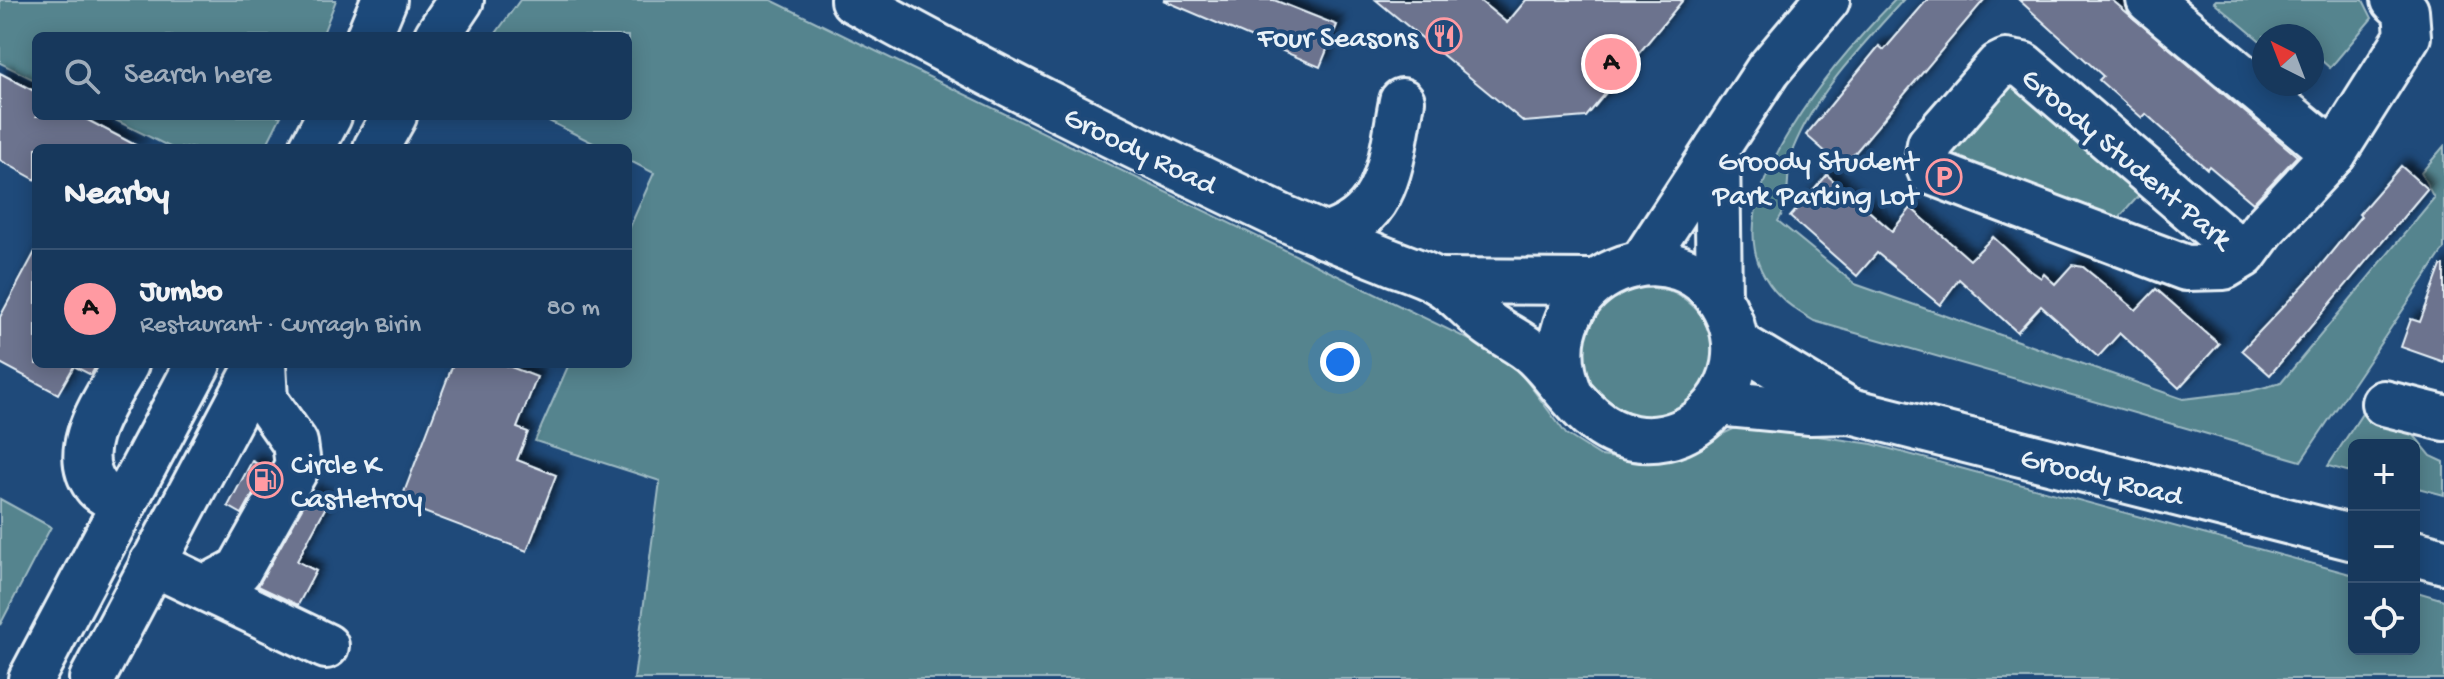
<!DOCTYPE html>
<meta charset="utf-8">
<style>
body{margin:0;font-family:"Gochi Hand",sans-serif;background:#244365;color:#f1f3f6}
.controls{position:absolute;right:24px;bottom:24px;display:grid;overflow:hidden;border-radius:12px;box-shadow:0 4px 20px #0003}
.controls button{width:72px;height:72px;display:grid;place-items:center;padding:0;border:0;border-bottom:2px solid #365272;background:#17385c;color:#f1f3f6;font:40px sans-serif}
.compass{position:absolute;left:2252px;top:24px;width:72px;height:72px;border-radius:50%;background:#17385c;box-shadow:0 4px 20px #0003;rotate:318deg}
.you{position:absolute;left:1340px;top:362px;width:28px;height:28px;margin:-20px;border:6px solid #fff;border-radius:50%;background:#1a73e8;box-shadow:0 0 0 12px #1a73e833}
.badge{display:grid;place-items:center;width:52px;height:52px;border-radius:50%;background:#ff9aa2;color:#111;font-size:26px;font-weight:700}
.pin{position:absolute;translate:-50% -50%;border:4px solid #fff;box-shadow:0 2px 8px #0006}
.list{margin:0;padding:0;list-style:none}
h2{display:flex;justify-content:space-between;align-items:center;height:104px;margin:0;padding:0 32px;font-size:34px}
h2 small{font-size:26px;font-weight:400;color:#9eacbb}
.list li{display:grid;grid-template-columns:52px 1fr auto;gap:24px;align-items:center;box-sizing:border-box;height:120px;padding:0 32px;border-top:2px solid #365272}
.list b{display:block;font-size:30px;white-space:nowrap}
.list p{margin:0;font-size:26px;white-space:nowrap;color:#9eacbb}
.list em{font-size:26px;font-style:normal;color:#9eacbb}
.icon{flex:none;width:44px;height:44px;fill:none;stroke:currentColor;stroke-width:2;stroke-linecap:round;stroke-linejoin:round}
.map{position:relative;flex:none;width:2444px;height:679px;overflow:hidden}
.search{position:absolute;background:#17385c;box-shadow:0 4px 20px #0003;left:32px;top:32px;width:600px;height:88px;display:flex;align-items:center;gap:20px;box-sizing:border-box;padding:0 28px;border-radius:12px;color:#9eacbb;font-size:30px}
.panel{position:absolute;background:#17385c;box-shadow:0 4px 20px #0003;left:32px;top:144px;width:600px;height:224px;border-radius:12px}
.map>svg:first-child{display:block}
</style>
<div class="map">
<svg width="2444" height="679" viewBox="0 0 2444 679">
<defs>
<filter id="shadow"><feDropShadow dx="7" dy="-7" stdDeviation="4" flood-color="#0009"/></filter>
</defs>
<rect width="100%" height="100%" fill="#1f4a7a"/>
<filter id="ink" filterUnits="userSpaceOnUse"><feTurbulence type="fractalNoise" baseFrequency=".0125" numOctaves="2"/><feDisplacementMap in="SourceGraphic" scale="16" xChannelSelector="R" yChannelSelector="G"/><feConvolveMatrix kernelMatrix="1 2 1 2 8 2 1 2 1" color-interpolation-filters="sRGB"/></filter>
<g filter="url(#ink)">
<g fill="#54848e" stroke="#9ebac3" stroke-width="2">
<path d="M0,0h336l-14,36h-286v45l-36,-18z"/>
<path d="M520,0h251l740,360 55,74 35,22 41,6 59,-18 41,-19 130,19 482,131v74h60v-58l30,9v79h-1810l26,-198 -125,-40 34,-77h59v-133l26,-58 -26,-13v-12h-25l-64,-32h89v-80h-134z"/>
<path d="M1895,0h8c-40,45 -87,92 -110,149 -9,23 0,50 -15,72l77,63 328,115 67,-8 31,-8 153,-185 -13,-25 23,-27v103l-143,212 -487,-140c-20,-12 -37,-23 -49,-44 -50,-82 77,-223 130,-277z"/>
<path d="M2216,0h147l9,18 -42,50 -18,-16v-16h-48v8l-50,-42z"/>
<path d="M2009,78l135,112 -28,31 -174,-67z"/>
<path d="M107,116h174l-16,32h-93z"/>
<circle cx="1648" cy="353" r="65"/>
<path d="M2371,400l37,28 23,28 13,6v33l-30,-8v-42h-60v28l-26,-7z"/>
<path d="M0,499l51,28 -51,98z"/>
</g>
<g fill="#6c738e" stroke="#e8f1f8" stroke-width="2" filter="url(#shadow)">
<path d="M1163,0h111l63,25 -17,42z"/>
<path d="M1376,0h103l28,23 19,-23h157l-97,117 -62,5z"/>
<path d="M1927,0h57l-141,167 -37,-32 73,-89 5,4z"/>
<path d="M2019,0h93l185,156 -44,47 -44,-37 -2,3 -61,-55 -4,4 -43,-38 4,-4z"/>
<path d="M0,73l36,19v24h44l61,32h-105v32l-36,-20z"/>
<path d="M2401,166l26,23 -157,186 -28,-25 70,-74 49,-60 -2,-2z"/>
<path d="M1827,175l65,56 19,-23 59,52 23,-23 35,32 13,9 3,-4 11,10 17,-19 11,2 53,43 20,-21 63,55 -40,44 -59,-55 -22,24 -57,-51 -24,26 -58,-53 -19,26 -63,-52 -20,23 -67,-59z"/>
<path d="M36,250v114h61l-6,11 -17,-9 -16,28 -58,-31v-46z"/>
<path d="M2441,266h3v96l-43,-15 10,-28 9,3z"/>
<path d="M453,364h50l34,13 -20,51 11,4 -11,28 39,15 -29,76 -127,-48z"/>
<path d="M252,461l15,8 -25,45 -14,-8z"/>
<path d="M311,492l18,9 -32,60 19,10 -18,34 -40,-19z"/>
</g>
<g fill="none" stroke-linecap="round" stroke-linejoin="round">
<defs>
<g id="minor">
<path d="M853,0c141,79 285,149 431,218 34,15 68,29 102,42 16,7 36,12 51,21 20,11 35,31 53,44 15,11 33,18 46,31 30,29 52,75 98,82 66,11 120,-58 95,-120 -43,-107 -204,-43 -160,73"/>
<path d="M2149,0l185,153"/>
<path d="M1717,148l2,151"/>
<path d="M1324,236c67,-19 66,-75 78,-135"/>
<path d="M2244,255l-221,-190 -17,-3 -8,4 -68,78 -3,18 4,10 255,96 38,-1 20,-12 19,-26 71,-76 74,-117 -2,-25 -12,-11"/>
<path d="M1642,263l126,-193 59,-70"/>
<path d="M1437,281l156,1"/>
<path d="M1735,342l115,69"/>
<path d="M1718,403l92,9 41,-1 503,127"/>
<path d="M2384,403l60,15"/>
<path d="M123,502c-8,-4 -22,-9 -27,-16 -28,-38 12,-88 30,-122"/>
<path d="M2414,553l30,8"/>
<path d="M152,563l174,83"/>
<path d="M205,588l34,-18 59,-105 -3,-22 -30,-43 -2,-36"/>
</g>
<g id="major">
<path d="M369,36l15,-36"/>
<path d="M437,36l24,-36"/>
<path d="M312,148l17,-32"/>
<path d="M376,148l18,-32"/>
<path d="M31,679l167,-315"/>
<path d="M92,679l167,-315"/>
</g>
</defs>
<use href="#minor" stroke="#e8f1f8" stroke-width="50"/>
<use href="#major" stroke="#e8f1f8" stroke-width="50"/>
<use href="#minor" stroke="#1f4a7a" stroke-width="44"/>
<use href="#major" stroke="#1f4a7a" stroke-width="44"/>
</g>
</g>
<defs>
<symbol id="restaurant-ring" viewBox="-11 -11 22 22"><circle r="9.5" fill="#1f4a7a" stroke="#ff9aa2" stroke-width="1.5"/><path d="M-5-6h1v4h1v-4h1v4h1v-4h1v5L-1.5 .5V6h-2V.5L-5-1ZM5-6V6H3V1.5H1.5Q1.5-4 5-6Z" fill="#ff9aa2"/></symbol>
<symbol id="parking-ring" viewBox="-11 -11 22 22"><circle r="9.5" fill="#1f4a7a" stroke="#ff9aa2" stroke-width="1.5"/><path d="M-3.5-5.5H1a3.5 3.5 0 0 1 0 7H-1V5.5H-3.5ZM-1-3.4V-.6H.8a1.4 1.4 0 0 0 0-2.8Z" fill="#ff9aa2"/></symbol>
<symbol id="fuel-ring" viewBox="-11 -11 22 22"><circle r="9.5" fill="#1f4a7a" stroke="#ff9aa2" stroke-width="1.5"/><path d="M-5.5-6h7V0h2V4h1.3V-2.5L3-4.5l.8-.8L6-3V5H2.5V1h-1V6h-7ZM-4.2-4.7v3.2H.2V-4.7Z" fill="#ff9aa2"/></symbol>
</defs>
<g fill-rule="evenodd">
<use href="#restaurant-ring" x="1424" y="16" width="40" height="40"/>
<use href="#parking-ring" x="1924" y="157" width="40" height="40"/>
<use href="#fuel-ring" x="245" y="460" width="40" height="40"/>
</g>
<g text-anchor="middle" stroke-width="8" stroke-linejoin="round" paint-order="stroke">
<g font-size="30" fill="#e8f1f8" stroke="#1f4a7a" text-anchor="end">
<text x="1418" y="46">Four Seasons</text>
<text x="1918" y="170">Groody Student<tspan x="1918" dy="34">Park Parking Lot</tspan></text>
<text x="291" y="473" text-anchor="start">Circle K<tspan x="291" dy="34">Castletroy</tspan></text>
</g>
<g font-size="30" fill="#e8f1f8" stroke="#1f4a7a">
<text transform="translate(1141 149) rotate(26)" y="10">Groody Road</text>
<text transform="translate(2128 157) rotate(40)" y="10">Groody Student Park</text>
<text transform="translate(2102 475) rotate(14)" y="10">Groody Road</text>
</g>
</g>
</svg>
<div class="controls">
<button>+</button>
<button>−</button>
<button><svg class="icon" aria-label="locate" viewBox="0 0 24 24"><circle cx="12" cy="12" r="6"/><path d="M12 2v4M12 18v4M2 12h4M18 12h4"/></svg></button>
</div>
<svg class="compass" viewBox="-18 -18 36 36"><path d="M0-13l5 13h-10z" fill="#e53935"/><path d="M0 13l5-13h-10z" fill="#9eacbb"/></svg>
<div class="you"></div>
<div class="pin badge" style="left:1611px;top:64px">A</div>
<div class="search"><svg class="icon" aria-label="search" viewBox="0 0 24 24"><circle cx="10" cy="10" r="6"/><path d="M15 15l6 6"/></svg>Search here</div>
<section class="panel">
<h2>Nearby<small></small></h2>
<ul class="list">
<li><span class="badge">A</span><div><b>Jumbo</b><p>Restaurant · Curragh Birin</p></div><em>80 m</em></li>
</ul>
</section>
</div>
